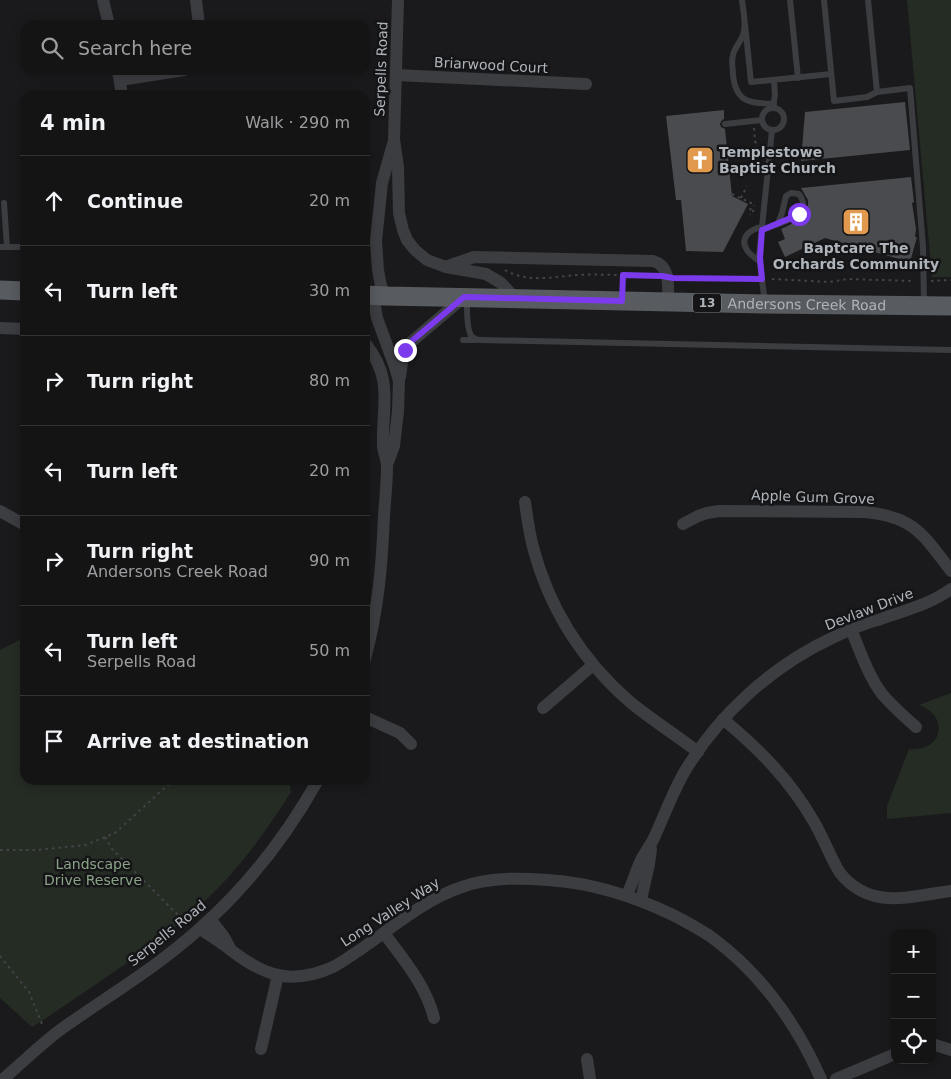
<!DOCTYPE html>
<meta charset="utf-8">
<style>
body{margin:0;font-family:"DejaVu Sans",sans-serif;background:#1d1d1e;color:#f1f3f6}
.controls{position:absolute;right:15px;bottom:15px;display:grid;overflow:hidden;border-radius:10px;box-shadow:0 2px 12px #0003}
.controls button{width:45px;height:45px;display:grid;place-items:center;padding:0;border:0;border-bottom:1px solid #333334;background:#141415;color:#f1f3f6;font:25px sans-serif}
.stop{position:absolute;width:15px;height:15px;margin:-11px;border:4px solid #7c3aed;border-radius:50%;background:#fff}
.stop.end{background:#7c3aed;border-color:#fff;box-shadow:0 1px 5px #0008}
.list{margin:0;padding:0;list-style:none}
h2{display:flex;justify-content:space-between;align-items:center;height:65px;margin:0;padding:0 20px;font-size:21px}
h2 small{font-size:16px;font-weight:400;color:#9d9ea0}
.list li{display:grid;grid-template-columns:32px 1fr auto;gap:15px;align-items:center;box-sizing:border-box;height:90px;padding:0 20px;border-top:1px solid #333334}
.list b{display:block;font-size:19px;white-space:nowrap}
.list p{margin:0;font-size:16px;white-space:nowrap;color:#9d9ea0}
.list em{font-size:16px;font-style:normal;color:#9d9ea0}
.icon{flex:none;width:28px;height:28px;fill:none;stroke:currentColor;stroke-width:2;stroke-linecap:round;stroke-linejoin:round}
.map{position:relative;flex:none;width:951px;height:1079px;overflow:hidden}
.search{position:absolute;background:#141415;box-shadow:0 2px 12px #0003;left:20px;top:20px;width:350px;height:55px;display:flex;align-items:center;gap:12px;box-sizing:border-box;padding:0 18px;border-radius:15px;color:#9d9ea0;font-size:19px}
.panel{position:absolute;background:#141415;box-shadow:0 2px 12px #0003;left:20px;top:90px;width:350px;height:695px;border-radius:15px}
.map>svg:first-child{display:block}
</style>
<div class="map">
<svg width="951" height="1079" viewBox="0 0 951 1079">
<rect width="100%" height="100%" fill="#1a1a1c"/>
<g fill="#242c24">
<path d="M907,0h44v277h-19z"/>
<path d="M25,637v143h261l3,2 2,10c-24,38 -51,76 -84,107 -49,46 -107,82 -162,120l-13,8 -32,-29v-348z"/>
<path d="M951,693v120l-64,6v-13l22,-57c34,3 41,-33 10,-44z"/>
</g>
<g fill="#494b4e">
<path d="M905,102l5,48 -109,11 4,-49z"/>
<path d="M724,110v9l-2,1 -2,4 1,3 4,2 7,67 16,8 -25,48 -37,-1 -5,-51h-5l-10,-84z"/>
<path d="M911,177l3,25 -2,1 4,26 -1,8h2l-7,25 -85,-24 -40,19 -7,-15 7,-3 -4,-10 23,-11v-2l4,-7v-9l-7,-12z"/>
</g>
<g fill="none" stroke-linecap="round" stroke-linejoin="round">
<g stroke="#424448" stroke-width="2" stroke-dasharray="2.5 4" stroke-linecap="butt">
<path d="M754,128l1,13 5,12"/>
<path d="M732,194l19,9 -1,12"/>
<path d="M741,198l6,-12"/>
<path d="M753,212l1,-7"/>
<path d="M505,270c22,13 47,7 71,5 16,-1 32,0 47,0"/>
<path d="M679,278l75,1"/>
<path d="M772,279l57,3 19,-3 66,2"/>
<path d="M931,281l20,-1"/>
<path d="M623,286v-11l32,1"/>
<path d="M105,837l7,12 75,75"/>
<path d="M0,850h36l50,-5 29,-12 54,-49 2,-4"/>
<path d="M0,956l29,36 13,32"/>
</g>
<g stroke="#3c3d41" stroke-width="6">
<path d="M742,0c1,10 4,21 2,31 -1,9 -9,15 -11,24 -2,6 0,13 0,20 3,28 17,28 41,29"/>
<path d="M790,0l8,78"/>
<path d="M824,0l10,101 33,-4 10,-5 33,-4 13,159 1,56"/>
<path d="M868,0l9,92"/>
<path d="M745,24l6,58 80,-8"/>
<path d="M773,106l2,-11 -1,-15"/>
<circle cx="773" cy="119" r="11"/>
<path d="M725,124l37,-4"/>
<path d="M4,203l3,44"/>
<path d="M762,230c9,-4 36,-11 40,-20 3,-5 0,-12 -3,-16l-8,-1 -5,3 -4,17 -4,10"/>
<path d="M0,247h25"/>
<path d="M760,262c-4,-4 -10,-7 -13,-12 -8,-12 3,-21 15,-23"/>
<path d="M467,299c0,8 -1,31 5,38 3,2 5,3 8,3l471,10"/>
<path d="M765,303l-6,-47 13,-126"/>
<path d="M463,340h13"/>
</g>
<g stroke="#3c3d41" stroke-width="12">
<path d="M103,0l6,25"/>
<path d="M196,0l3,25"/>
<path d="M398,0l-4,139 4,28 1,46 4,17 4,10 8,10 12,10 8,3 11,4 40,7 15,9 15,16"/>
<path d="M118,70l4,25"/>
<path d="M396,75l190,9"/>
<path d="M120,80l64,-10"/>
<path d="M448,266l26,-9 179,4c18,5 15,26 15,41"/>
<path d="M373,295l4,23 18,49 4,14 -1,30 -4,35 -7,19"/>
<path d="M386,296l-5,-10 -3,-16 -2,-29 6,-58 11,-39"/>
<path d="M0,328l25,1"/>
<path d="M365,343c29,36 17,61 18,102 0,7 4,14 4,22 0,16 -2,33 -3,49 -2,50 -6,95 -19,143"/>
<path d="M400,377l3,-23 7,-11 54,-46"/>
<path d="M525,502c2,15 4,30 8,45 16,61 50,114 97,155 22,18 46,33 68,50"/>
<path d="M0,511l25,14"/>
<path d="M683,524l15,-8 9,-3 12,-2 145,1c49,4 59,22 87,59"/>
<path d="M851,629c9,22 17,46 31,65 10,12 23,23 34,33"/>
<path d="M543,708l50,-43"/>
<path d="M365,717l35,16 11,11"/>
<path d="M723,719c37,31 67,61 91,103 10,17 16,35 26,51 31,38 70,23 111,18"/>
<path d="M627,895c5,-11 9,-24 14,-35 4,-7 8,-13 12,-20 11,-23 19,-47 32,-69 34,-57 87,-105 147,-133 15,-7 30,-14 46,-18 25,-9 51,-15 73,-31"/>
<path d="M641,900l8,-36 2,-15"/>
<path d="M210,919l14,18 6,11"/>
<path d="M200,929c11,7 22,14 32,22 34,26 61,34 101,16 43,-24 83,-65 129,-80 27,-10 58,-9 86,-7 46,3 86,16 127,36 13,7 27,14 39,23 48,36 83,86 107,140"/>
<path d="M384,933c19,26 42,52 50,85"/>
<path d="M932,1044l19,6"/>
<path d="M261,1049l17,-74"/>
<path d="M587,1059l3,20"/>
<path d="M3,1079c19,-16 37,-34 57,-49 46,-33 96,-62 138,-100 49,-43 88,-93 120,-150"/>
<path d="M836,1079l59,-25"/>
</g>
<g stroke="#585b5f" stroke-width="19">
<path d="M0,290l25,1"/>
<path id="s1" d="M365,295l21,1 379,8 186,2"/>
</g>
</g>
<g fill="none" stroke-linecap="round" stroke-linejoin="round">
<path stroke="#7c3aed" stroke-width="6" d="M405,350l8,-10 51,-43 158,4 1,-26 39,1 11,2 89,1 -2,-21 2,-28 31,-13 6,-3"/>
</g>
<defs>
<symbol id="church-square" viewBox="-11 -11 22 22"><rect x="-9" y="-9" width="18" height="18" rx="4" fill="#e1994d" stroke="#151517"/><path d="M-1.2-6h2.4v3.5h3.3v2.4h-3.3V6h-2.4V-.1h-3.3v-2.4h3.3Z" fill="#fff"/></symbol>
<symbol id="building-square" viewBox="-11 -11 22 22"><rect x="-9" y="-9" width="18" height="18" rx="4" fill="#e1994d" stroke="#151517"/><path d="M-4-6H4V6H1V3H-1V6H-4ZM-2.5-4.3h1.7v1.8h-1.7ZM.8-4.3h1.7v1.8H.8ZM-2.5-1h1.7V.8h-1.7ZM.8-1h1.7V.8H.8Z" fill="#fff"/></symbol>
</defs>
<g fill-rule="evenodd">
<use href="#church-square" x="684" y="144" width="32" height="32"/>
<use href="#building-square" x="840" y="206" width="32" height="32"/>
</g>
<g text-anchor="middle" stroke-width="5" stroke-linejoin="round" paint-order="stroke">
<rect fill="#151517" stroke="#808489" stroke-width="1" x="693" y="293.5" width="28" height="19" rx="4"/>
<g font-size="12" font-weight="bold" fill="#aeb4ba">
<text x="707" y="307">13</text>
</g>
<g font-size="14" fill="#aeb4ba" stroke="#151517">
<text transform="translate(491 65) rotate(3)" y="5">Briarwood Court</text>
<text transform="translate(381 69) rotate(-88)" y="5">Serpells Road</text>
<text dy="5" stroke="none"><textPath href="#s1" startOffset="442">Andersons Creek Road</textPath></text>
<text transform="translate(813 497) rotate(2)" y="5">Apple Gum Grove</text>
<text transform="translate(869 609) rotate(-21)" y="5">Devlaw Drive</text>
<text transform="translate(390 912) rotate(-33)" y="5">Long Valley Way</text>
<text transform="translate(167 933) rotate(-39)" y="5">Serpells Road</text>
</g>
<g font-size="14" font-weight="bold" fill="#aeb4ba" stroke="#151517" text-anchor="start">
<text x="719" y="157">Templestowe<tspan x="719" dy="16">Baptist Church</tspan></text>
<text x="856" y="253" text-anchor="middle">Baptcare The<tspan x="856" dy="16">Orchards Community</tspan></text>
</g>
<g font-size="14" fill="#8aa387" stroke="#151517">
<text x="93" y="869">Landscape<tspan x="93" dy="16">Drive Reserve</tspan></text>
</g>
</g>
</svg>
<div class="controls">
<button>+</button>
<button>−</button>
<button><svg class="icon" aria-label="locate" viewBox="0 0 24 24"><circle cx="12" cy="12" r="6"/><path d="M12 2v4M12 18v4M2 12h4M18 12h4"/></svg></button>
</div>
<div class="stop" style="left:799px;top:214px"></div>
<div class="stop end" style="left:405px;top:350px"></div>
<div class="search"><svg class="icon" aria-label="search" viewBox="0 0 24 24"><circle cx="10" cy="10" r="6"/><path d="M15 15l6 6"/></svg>Search here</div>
<section class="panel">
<h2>4 min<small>Walk · 290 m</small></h2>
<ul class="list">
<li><svg class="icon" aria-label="ahead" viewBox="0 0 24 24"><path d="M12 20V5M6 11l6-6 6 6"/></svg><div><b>Continue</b></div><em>20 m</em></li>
<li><svg class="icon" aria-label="left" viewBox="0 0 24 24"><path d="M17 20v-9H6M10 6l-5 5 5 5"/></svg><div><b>Turn left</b></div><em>30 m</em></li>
<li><svg class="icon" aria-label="right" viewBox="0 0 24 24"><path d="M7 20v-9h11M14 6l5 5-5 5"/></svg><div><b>Turn right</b></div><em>80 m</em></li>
<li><svg class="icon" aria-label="left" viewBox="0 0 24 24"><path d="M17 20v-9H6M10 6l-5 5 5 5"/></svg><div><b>Turn left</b></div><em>20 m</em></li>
<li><svg class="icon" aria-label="right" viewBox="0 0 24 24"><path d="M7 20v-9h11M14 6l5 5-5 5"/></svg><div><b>Turn right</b><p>Andersons Creek Road</p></div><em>90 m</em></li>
<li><svg class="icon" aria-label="left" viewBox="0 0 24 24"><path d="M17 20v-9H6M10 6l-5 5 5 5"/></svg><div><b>Turn left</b><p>Serpells Road</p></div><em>50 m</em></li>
<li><svg class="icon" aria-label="arrive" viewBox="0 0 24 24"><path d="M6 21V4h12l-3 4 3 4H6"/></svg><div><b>Arrive at destination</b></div></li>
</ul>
</section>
</div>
